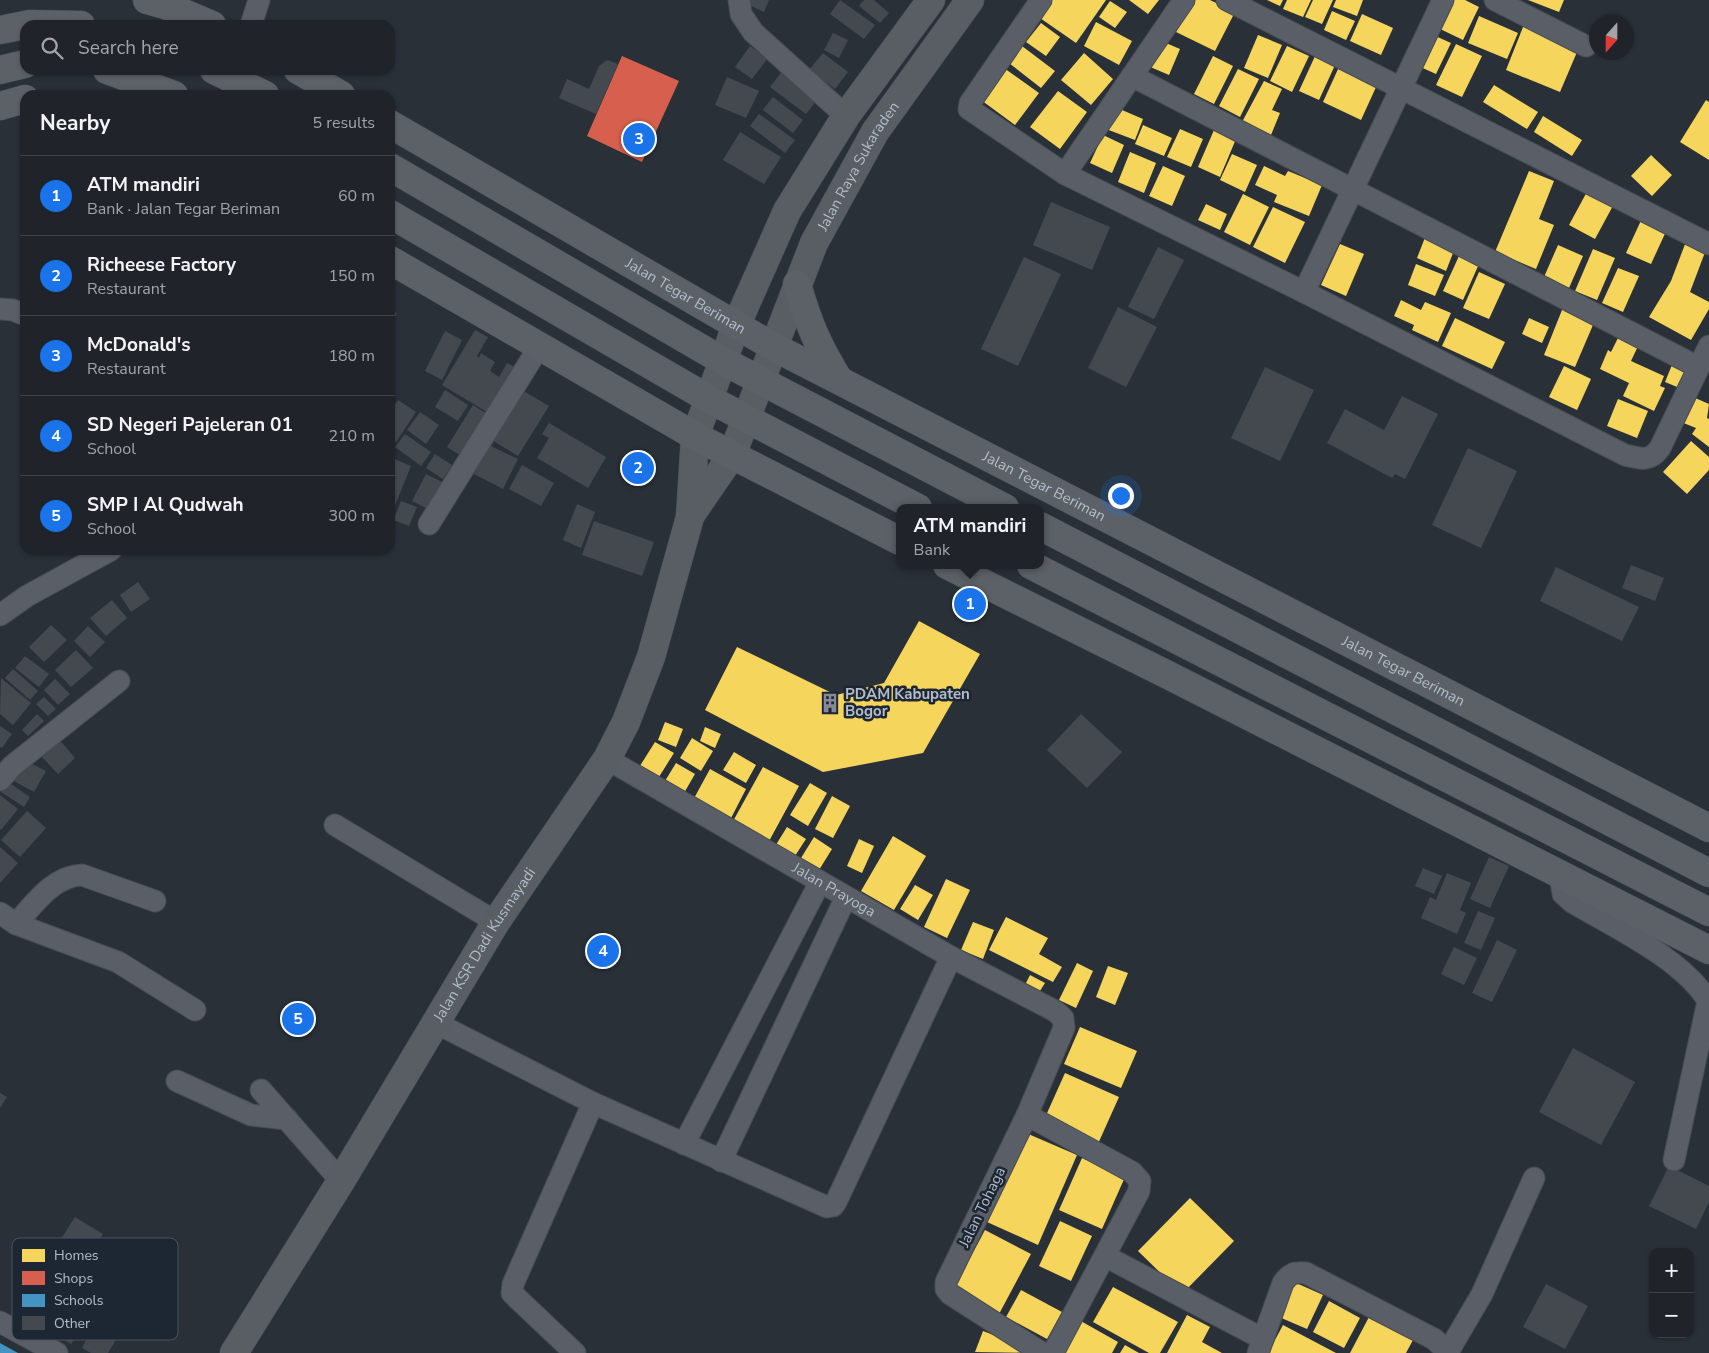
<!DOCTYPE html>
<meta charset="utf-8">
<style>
body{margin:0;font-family:"Nunito Sans",sans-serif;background:#282c32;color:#f1f3f6}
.controls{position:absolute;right:15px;bottom:15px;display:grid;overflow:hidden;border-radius:10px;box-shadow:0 1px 4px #0004}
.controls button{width:45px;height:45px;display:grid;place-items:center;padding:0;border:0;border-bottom:1px solid #3d4147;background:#20242a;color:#f1f3f6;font:25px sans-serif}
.compass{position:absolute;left:1589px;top:15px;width:45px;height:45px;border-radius:50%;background:#20242a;box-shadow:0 1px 4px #0004;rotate:201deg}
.you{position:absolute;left:1120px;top:495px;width:18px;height:18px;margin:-12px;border:4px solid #fff;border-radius:50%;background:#1a73e8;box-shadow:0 0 0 8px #1a73e833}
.badge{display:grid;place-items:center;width:32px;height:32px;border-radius:50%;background:#1a73e8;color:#fff;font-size:16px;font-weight:700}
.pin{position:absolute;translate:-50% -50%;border:2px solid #fff;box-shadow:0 1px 5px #0006}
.popup{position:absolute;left:896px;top:504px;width:148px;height:65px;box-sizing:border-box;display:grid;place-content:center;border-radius:10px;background:#20242a;filter:drop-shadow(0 1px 4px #0005);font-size:16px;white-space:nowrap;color:#a2a4a8}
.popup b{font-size:19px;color:#f1f3f6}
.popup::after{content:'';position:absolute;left:50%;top:100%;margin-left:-10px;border:10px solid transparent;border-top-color:#20242a}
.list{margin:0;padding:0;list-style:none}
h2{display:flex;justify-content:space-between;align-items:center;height:65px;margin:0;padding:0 20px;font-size:21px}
h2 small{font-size:16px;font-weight:400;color:#a2a4a8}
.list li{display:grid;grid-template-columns:32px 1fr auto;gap:15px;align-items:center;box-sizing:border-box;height:80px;padding:0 20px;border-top:1px solid #3d4147}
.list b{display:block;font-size:19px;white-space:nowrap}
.list p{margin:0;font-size:16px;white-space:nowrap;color:#a2a4a8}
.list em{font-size:16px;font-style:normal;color:#a2a4a8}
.icon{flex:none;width:28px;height:28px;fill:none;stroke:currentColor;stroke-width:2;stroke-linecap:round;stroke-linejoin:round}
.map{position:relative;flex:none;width:1709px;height:1353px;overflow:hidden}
.search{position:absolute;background:#20242a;box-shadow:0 1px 4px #0004;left:20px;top:20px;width:375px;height:55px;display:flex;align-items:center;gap:12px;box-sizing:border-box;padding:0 18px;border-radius:15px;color:#a2a4a8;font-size:19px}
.panel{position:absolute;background:#20242a;box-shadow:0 1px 4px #0004;left:20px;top:90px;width:375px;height:465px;border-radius:15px}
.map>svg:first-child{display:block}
</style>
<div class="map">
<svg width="1709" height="1353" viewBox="0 0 1709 1353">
<rect width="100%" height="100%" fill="#2a3038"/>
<g fill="#f6d55c">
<path d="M1052,0h54l-30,43 -36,-25z"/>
<path d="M1129,0h30l-11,14z"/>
<path d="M1192,0h18l25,12 -20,39 -39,-19z"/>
<path d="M1267,0h16l-3,6z"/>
<path d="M1287,0h24l-8,17 -20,-8z"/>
<path d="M1313,0h20l-11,24 -17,-7z"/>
<path d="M1336,0h27l-6,16 -24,-9z"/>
<path d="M1449,0h16l14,7 -16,33 -27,-13z"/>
<path d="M1528,0h36l-5,12z"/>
<path d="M1110,1l17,11 -12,16 -16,-11z"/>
<path d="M1332,11l23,10 -9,19 -22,-10z"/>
<path d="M1362,14l31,14 -12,27 -31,-14z"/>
<path d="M1479,16l39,17 -11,26 -39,-16z"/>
<path d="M1096,22l36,19 -13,24 -35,-19z"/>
<path d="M1525,22l55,23 -20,47 -54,-22z"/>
<path d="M1041,23l19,14 -14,19 -20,-14z"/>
<path d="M1431,34l20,9 -15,31 -20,-9z"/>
<path d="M1258,35l24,10 -14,33 -24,-10z"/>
<path d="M1159,40l21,9 -11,26 -21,-9z"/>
<path d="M1456,44l26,12 -20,41 -26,-12z"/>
<path d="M1022,46l33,25 -14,17 -32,-25z"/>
<path d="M1287,46l22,10 -17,36 -22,-11z"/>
<path d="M1084,53l29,26 -22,26 -30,-25z"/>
<path d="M1316,54l20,9 -17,37 -20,-9z"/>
<path d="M1213,56l20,10 -19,38 -20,-10z"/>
<path d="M1339,67l38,18 -16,35 -38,-18z"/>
<path d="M1004,68l35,25 -24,32 -34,-25z"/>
<path d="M1238,69l21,10 -19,38 -21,-11z"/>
<path d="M1264,81l18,8 -10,21 8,3 -9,22 -29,-13z"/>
<path d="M1494,85l44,27 -11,17 -44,-27z"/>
<path d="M1058,91l29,21 -27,37 -30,-22z"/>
<path d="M1706,100l3,2v58l-29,-18z"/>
<path d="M1115,107l28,12 -8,21 -29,-11z"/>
<path d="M1543,116l39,24 -10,16 -38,-24z"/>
<path d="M1143,125l29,13 -8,18 -29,-12z"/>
<path d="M1180,129l23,10 -12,28 -24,-10z"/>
<path d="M1214,130l22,9 -16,38 -22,-10z"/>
<path d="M1103,135l21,10 -12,28 -22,-10z"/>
<path d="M1130,152l26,11 -12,30 -26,-11z"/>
<path d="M1232,154l25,11 -12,27 -25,-12z"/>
<path d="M1651,155l21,20 -20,21 -21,-20z"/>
<path d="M1163,166l22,10 -13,30 -23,-10z"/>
<path d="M1264,166l21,10 3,-5 34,14 -13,31 -35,-14 3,-7 -22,-10z"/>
<path d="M1529,171l25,10 -15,38 15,6 -18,44 -41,-17z"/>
<path d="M1589,188l26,14 -20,37 -26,-14z"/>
<path d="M1243,194l26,13 -19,38 -26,-13z"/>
<path d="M1206,204l21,10 -7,16 -22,-10z"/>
<path d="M1273,207l32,15 -20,41 -32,-16z"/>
<path d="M1644,214l25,11 -18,39 -25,-11z"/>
<path d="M1426,235l29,13 -9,23 -29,-13z"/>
<path d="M1687,239l20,8 -17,45 19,10v7l-18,31 -42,-23 22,-36z"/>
<path d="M1340,244l24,10 -18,42 -25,-11z"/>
<path d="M1558,245l25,11 -14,32 -25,-11z"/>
<path d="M1593,249l22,9 -18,42 -22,-9z"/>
<path d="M1459,256l20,8 -16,36 -20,-9z"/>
<path d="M1416,264l28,11 -9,21 -27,-11z"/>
<path d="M1618,268l21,8 -16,36 -21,-9z"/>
<path d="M1479,272l26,12 -16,35 -26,-11z"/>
<path d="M1401,300l20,10 4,-8 26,11 -13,29 -26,-12 2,-5 -20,-9z"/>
<path d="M1564,305l32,13 -21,49 -31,-12z"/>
<path d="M1455,318l50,24 -13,27 -50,-23z"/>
<path d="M1529,318l20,9 -7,16 -20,-9z"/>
<path d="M1621,332l19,10 -9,19 33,15 -4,10 5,2 -11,23 -31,-15 6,-13 -29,-14 8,-19 3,2z"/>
<path d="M1674,360l17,7 -9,22 -17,-7z"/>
<path d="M1564,366l27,13 -14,31 -28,-13z"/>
<path d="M1693,397l16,7 -2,14 2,1v28l-17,-13 4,-6 -15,-6z"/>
<path d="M1618,399l30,12 -11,27 -30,-12z"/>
<path d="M1691,441l18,16v13l-22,24 -24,-22z"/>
<path d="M919,621l61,33 -57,99 -100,19 -118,-62 32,-63 99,48 48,-12z"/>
<path d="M665,722l18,7 -7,18 -18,-7z"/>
<path d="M705,727l16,7 -6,14 -15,-7z"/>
<path d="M692,738l21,13 -12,20 -21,-13z"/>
<path d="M655,742l19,11 -17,27 -19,-11z"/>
<path d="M734,752l22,13 -10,18 -23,-13z"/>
<path d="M676,763l19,11 -11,19 -19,-12z"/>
<path d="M763,767l36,19 -31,57 -36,-20z"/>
<path d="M710,769l36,20 -17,33 -37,-20z"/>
<path d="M810,783l17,10 -19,33 -18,-11z"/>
<path d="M832,796l18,10 -17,32 -18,-9z"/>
<path d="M787,827l19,12 -13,20 -19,-11z"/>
<path d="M893,836l33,20 -32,54 -33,-19z"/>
<path d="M814,837l18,12 -13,21 -18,-12z"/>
<path d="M859,839l15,7 -12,27 -15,-7z"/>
<path d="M946,879l24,11 -23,48 -23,-11z"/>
<path d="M915,885l18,10 -15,25 -18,-11z"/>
<path d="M1006,917l42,21 -9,16 23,13 -9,15 -64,-32z"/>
<path d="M973,922l21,8 -11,29 -22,-9z"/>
<path d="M1077,963l16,8 -17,37 -17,-8z"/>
<path d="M1108,966l20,7 -13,32 -19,-8z"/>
<path d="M1030,975l15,8 -7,11 -14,-7z"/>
<path d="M1080,1027l57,24 -16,37 -57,-24z"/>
<path d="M1065,1073l54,24 -22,49 -54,-24z"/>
<path d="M1026,1133l51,22 -39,90 -51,-23z"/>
<path d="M1082,1158l43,19 -23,52 -43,-19z"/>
<path d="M1190,1198l44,43 -52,53 -44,-43z"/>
<path d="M1060,1221l32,15 -21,45 -32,-15z"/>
<path d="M985,1230l46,24 -32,60 -46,-24z"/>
<path d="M1294,1282l29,13 -16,34 -28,-12z"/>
<path d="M1113,1287l65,35 -18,31h-11l-56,-31z"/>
<path d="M1021,1290l41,22 -15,27 -41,-22z"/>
<path d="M1329,1301l31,17 -16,30 -31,-16z"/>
<path d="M1187,1315l23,12 -8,15 20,11h-55z"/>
<path d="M1369,1317l44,23 -7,13h-56z"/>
<path d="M1079,1320l39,22 -6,11h-51z"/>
<path d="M1283,1325l53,28h-68z"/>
<path d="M983,1331l58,22 -66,-1z"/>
<path d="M1125,1345l14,8h-19z"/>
</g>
<path fill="#d6604d" d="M622,56l57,25 -37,81 -55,-26z"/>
<path fill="#4393c3" d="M0,1343l18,10h-18z"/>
<g fill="#444950">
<path d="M744,0h25l-5,12 -22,-10z"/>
<path d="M840,0l35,25 -11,14 -34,-25z"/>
<path d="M864,0h10l15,13 -9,10 -21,-17z"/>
<path d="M833,33l15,7 -9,18 -15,-8z"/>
<path d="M750,46l17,13 -15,20 -17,-12z"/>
<path d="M823,53l25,19 -13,17 -26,-19z"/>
<path d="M607,60l11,4 -22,50 -37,-16 8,-19 22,10 10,-23z"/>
<path d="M783,70l36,27 -13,17 -36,-27z"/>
<path d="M727,77l32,14 -13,27 -31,-13z"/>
<path d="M773,97l30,23 -10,13 -30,-23z"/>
<path d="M759,114l36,26 -10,13 -35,-27z"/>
<path d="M740,132l41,25 -17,27 -41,-24z"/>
<path d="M1051,202l59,25 -18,43 -59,-25z"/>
<path d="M1158,247l26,13 -30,59 -26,-12z"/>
<path d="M1024,257l37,17 -43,92 -37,-17z"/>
<path d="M1118,307l39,20 -31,60 -38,-19z"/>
<path d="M390,309l7,4 -7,14z"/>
<path d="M475,330l13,7 -11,19 2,2 2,-5 14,9 -5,9 9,6 8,-14 12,6 -27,46 -50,-30z"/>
<path d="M445,331l17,9 -20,40 -17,-9z"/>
<path d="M1265,367l49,23 -34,71 -49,-23z"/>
<path d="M445,390l23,15 -10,16 -23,-14z"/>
<path d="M522,390l27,16 -31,50 -26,-16z"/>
<path d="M1402,396l36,18 -33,65 -10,-5 -3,4 -65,-35 18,-34 39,21z"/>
<path d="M398,400l18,12 -20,30 -6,-4v-26z"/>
<path d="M473,405l19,12 -29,40 -16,-10z"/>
<path d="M420,412l19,13 -13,19 -19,-14z"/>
<path d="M549,423l57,34 -18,31 -51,-30 12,-20 -7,-4z"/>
<path d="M405,434l26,18 -10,14 -26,-19z"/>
<path d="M489,445l29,14 -15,30 -29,-15z"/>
<path d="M1468,448l49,23 -36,77 -49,-23z"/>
<path d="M435,454l17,11 -9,14 -17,-11z"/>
<path d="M390,457l21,9 -21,52z"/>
<path d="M522,465l32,18 -13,23 -32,-17z"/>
<path d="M426,474l16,8 -14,27 -16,-8z"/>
<path d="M401,501l16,6 -8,19 -16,-6z"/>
<path d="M577,504l18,8 -14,36 -18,-8z"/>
<path d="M594,521l60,21 -12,34 -60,-21z"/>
<path d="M1631,565l33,13 -9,23 -33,-13z"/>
<path d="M1556,567l83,40 -17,34 -82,-40z"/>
<path d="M138,582l12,17 -19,13 -11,-17z"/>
<path d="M112,600l15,18 -21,18 -16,-18z"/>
<path d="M51,625l16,15 -23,22 -15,-15z"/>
<path d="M88,626l17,16 -15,15 -16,-16z"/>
<path d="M76,650l17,18 -22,19 -16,-17z"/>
<path d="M25,656l24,18 -10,13 -24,-19z"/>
<path d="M13,669l25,22 -8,9 -25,-22z"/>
<path d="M1,678l30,25 -18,22 -13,-11z"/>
<path d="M55,679l15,15 -12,11 -14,-15z"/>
<path d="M44,697l12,12 -8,7 -12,-12z"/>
<path d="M37,714l7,7 -16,15 -6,-6z"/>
<path d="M1081,714l41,38 -35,36 -40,-38z"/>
<path d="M0,726l12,8 -10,14 -2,-1z"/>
<path d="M58,738l17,20 -17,16 -18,-19z"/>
<path d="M23,759l23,12 -12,21 -22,-12z"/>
<path d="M8,782l22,15 -6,10 -23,-15z"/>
<path d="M0,795l18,14 -17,21 -1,-1z"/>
<path d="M27,811l19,17 -26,29 -19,-17z"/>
<path d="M0,847l18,16 -18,20z"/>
<path d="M1489,857l20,9 -19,42 -20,-9z"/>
<path d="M1423,868l19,8 -8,18 -19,-8z"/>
<path d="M1447,873l24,10 -11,27 6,3 -9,21 -36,-16 9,-21 6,3z"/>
<path d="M1478,911l17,7 -14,32 -17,-7z"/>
<path d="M1497,940l20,10 -25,52 -20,-9z"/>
<path d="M1454,947l23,11 -13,27 -23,-11z"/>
<path d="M1573,1048l62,34 -34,63 -62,-33z"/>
<path d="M0,1093l7,4 -7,11z"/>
<path d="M1669,1166l40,20v16l-13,27 -47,-23z"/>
<path d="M75,1217l28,17 -47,74 -28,-18z"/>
<path d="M1546,1284l42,22 -23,43 -42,-22z"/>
<path d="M67,1302l22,13 -18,29 -21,-13z"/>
<path d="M98,1318l23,13 -13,22h-17l-9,-5z"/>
</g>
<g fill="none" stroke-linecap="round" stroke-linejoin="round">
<defs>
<g id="street">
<path d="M739,0l2,14 12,18 93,84"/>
<path d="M1041,0l-71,103 -1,6 96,65 239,118 321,163c16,4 25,7 35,-7l49,-102"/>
<path d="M1227,0l482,244"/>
<path d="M1495,0l91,46"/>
<path d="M251,25l8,-25"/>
<path d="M1132,76l566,291"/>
<path d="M1065,174l119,-174"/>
<path d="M1304,292l139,-292"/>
<path d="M0,309l13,1 12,5"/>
<path d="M429,524l110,-177"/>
<path d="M0,615l27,-19 84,-46"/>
<path id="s1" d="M607,759l344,198 104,54 8,7 1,10 -37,87 -81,167v7l4,5 92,59"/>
<path d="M0,780l12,-14 107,-85"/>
<path d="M335,825l161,97"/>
<path d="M1560,876l3,18 9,8c42,25 111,57 136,99l-34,159"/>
<path d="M0,913l16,11 102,38 77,48"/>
<path d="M16,924c18,-20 37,-48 66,-49l73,26"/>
<path d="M434,1022l159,81 234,104 6,-1 3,-4 115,-245"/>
<path d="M177,1081l74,34 36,4"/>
<path d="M261,1090l80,91"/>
<path d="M1027,1115l105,57 8,9 -1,10 -86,162"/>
<path d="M684,1144l136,-262"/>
<path d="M721,1161l125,-264"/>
<path d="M1105,1256l158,83"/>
<path d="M0,1322l57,31"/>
<path d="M1448,1352l34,-58 52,-116"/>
<path d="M575,1353l-56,-53 -7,-7 1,-9 80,-181"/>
<path d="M1258,1353l25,-70c7,-10 11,-11 23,-10l128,66 15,14"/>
</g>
<g id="secondary">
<path id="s2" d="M690,516l42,-61 82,-212 61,-111 95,-132"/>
<path id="s3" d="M234,1353l107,-172 155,-259 111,-163 19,-37 25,-65 39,-140 5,-81 41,-110 51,-115 59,-95 85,-116"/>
</g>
<g id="primary">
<path d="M147,0l18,5 47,20"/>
<path d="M0,30l30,-6 51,1"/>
<path d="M0,70l25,-6"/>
<path d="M107,70l67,25"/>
<path d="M214,70l51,25"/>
<path d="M298,70l43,25"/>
<path d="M0,106l25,-7"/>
<path id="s4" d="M390,124l382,222 937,482"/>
<path d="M390,167l333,194 282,147"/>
<path d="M390,214l319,185 209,109"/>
<path d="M390,260l305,176 205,105"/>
<path d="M797,284c11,39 21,62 42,96"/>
<path d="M1040,526l669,347"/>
<path d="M947,565l221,110 541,275"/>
<path d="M1031,565l678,347"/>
</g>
</defs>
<use href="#street" stroke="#484c53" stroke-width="23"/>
<use href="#secondary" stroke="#484c53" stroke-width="29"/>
<use href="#primary" stroke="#484c55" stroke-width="29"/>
<use href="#street" stroke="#5a5e66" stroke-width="21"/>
<use href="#secondary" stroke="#595d64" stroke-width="28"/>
<use href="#primary" stroke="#5c6168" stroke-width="28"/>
</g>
<defs>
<symbol id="building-bare" viewBox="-9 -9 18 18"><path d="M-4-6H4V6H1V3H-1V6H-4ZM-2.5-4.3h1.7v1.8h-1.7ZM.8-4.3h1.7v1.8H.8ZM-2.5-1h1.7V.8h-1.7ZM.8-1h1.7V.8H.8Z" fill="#848b96" stroke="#1d2633" stroke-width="2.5" paint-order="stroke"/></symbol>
</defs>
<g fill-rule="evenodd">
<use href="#building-bare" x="816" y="689" width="28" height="28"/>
</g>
<g text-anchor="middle" stroke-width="5" stroke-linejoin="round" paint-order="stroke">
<g font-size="15" fill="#b4bcc9" stroke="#1d2633">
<text dy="5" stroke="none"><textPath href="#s2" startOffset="390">Jalan Raya Sukaraden</textPath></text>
<text dy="5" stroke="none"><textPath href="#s4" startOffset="342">Jalan Tegar Beriman</textPath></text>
<text dy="5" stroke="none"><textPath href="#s4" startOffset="748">Jalan Tegar Beriman</textPath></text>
<text dy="5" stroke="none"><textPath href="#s4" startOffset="1152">Jalan Tegar Beriman</textPath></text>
<text dy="5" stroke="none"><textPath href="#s1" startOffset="262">Jalan Prayoga</textPath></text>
<text dy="5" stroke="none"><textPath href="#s3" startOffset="479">Jalan KSR Dadi Kusmayadi</textPath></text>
<text transform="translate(982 1207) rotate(-64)" y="5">Jalan Tohaga</text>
</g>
<g font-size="15" font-weight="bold" fill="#b4bcc9" stroke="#1d2633" text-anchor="start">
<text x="845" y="699">PDAM Kabupaten<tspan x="845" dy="17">Bogor</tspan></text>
</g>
</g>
<rect x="12" y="1238" width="166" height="102" rx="8" fill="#1d2633" stroke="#4a5360" stroke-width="1"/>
<rect x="22" y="1249" width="23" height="13" fill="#f6d55c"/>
<rect x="22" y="1271" width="23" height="14" fill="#d6604d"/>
<rect x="22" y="1294" width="23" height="13" fill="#4393c3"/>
<rect x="22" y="1316" width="23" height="14" fill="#444950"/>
<g font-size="14" fill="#b4bcc9">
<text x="54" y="1260">Homes</text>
<text x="54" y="1283">Shops</text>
<text x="54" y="1305">Schools</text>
<text x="54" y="1328">Other</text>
</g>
</svg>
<div class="controls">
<button>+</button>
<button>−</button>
</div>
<svg class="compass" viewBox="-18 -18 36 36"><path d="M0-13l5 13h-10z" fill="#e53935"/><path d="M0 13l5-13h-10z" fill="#a2a4a8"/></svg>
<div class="you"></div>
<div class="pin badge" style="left:970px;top:604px">1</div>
<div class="popup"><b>ATM mandiri</b>Bank</div>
<div class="pin badge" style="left:638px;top:468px">2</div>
<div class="pin badge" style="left:639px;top:139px">3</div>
<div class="pin badge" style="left:603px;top:951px">4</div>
<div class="pin badge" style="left:298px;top:1019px">5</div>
<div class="search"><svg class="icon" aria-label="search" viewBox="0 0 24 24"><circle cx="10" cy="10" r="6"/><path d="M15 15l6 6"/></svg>Search here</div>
<section class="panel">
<h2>Nearby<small>5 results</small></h2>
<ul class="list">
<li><span class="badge">1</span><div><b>ATM mandiri</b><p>Bank · Jalan Tegar Beriman</p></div><em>60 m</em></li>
<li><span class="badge">2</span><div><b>Richeese Factory</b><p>Restaurant</p></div><em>150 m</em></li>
<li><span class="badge">3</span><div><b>McDonald's</b><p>Restaurant</p></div><em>180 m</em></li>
<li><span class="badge">4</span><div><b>SD Negeri Pajeleran 01</b><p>School</p></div><em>210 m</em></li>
<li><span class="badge">5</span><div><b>SMP I Al Qudwah</b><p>School</p></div><em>300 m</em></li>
</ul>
</section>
</div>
